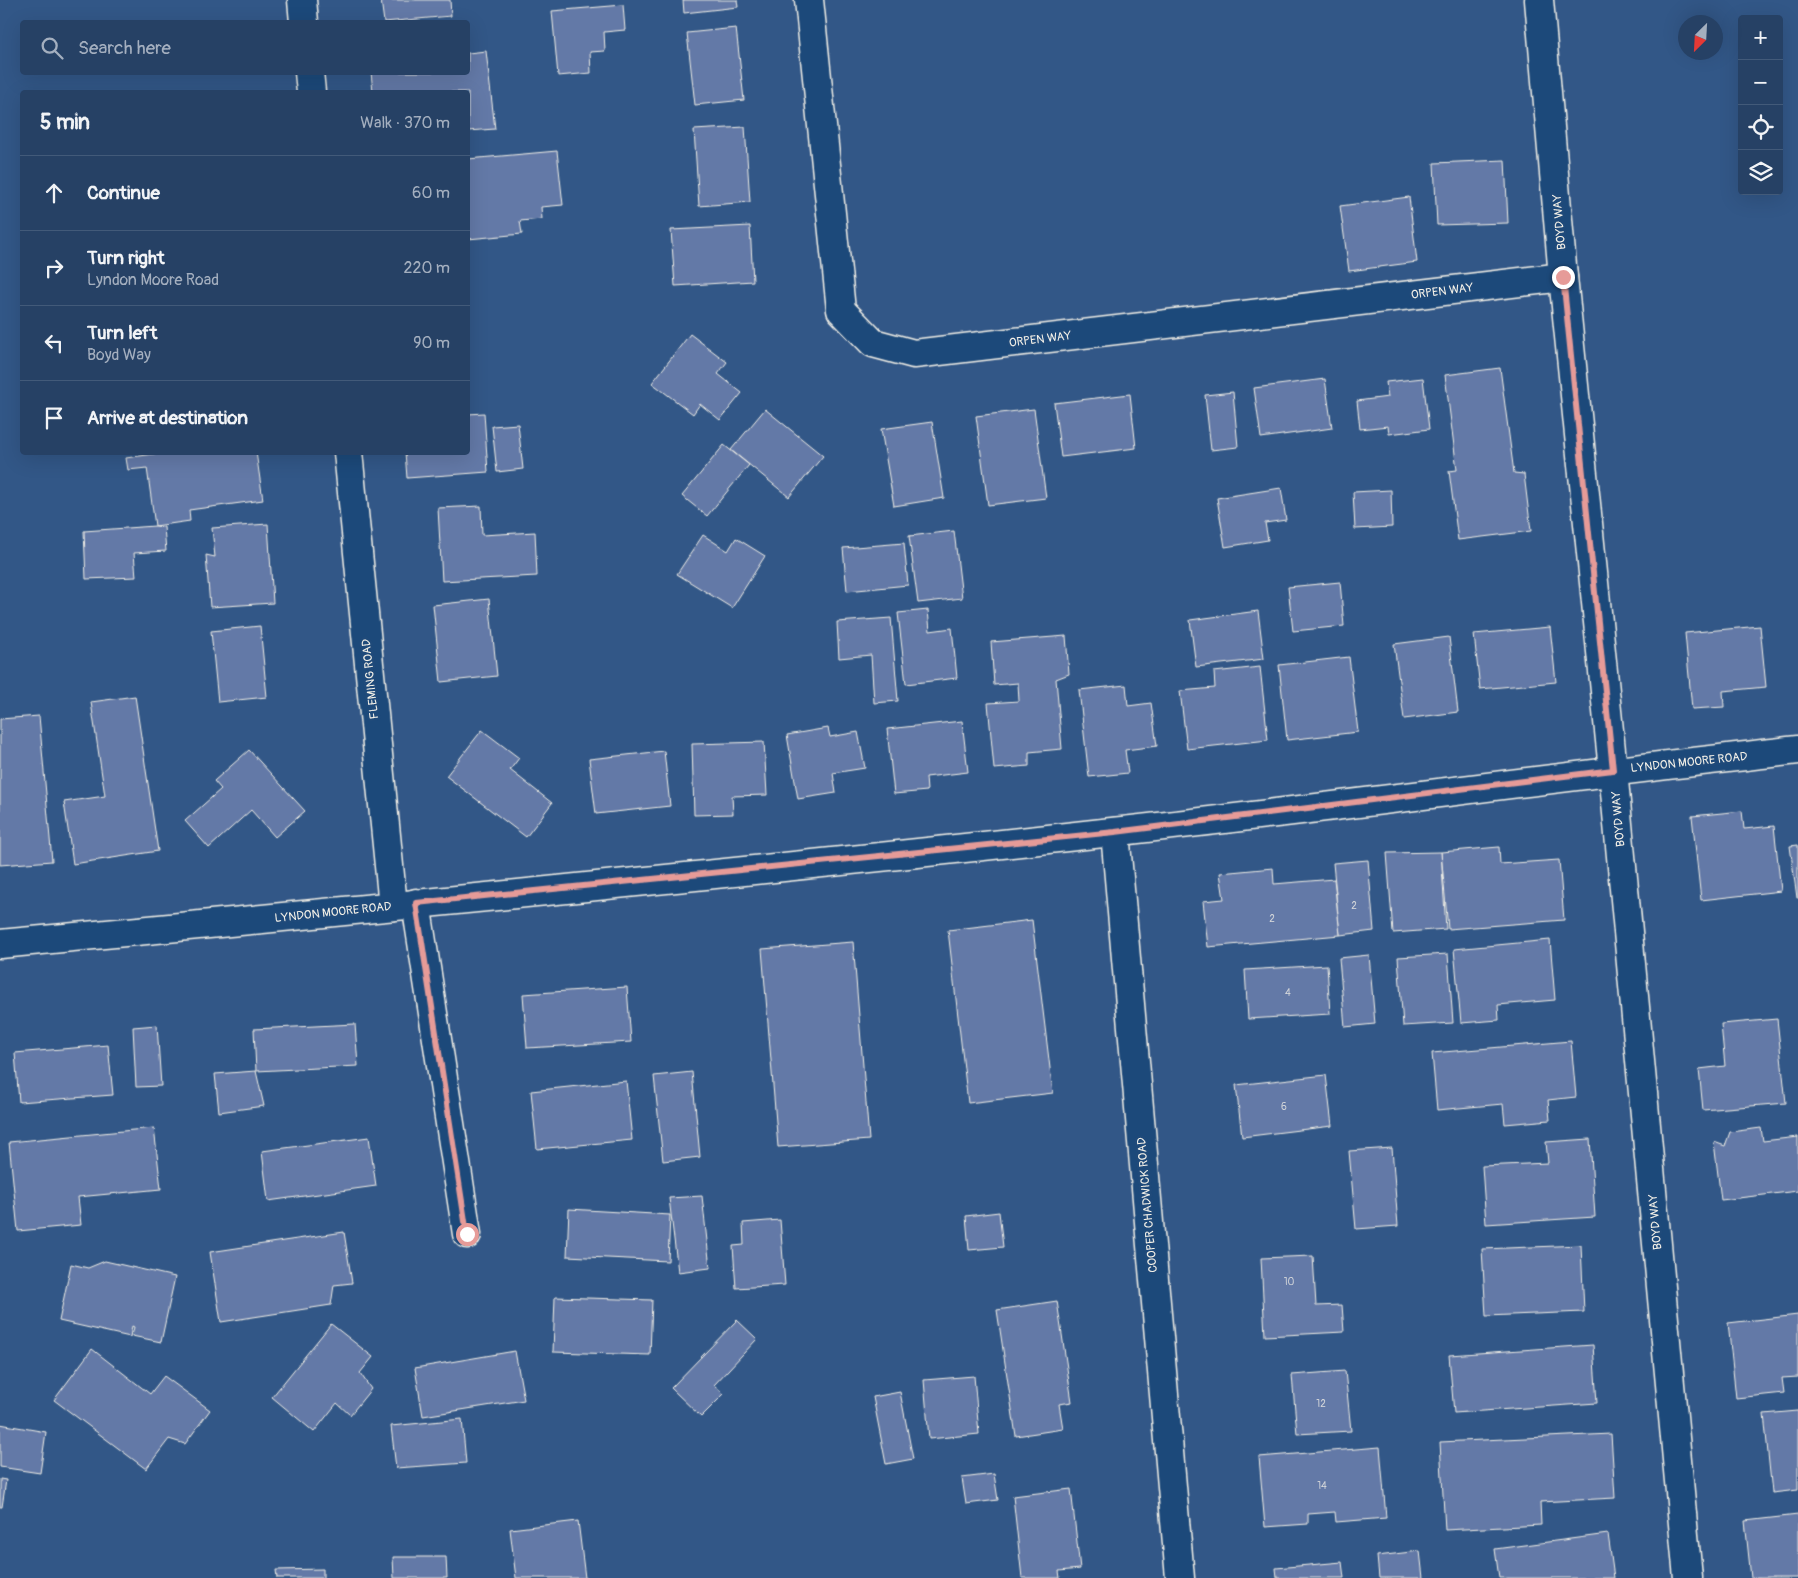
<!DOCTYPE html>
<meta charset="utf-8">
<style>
body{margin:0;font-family:Pangolin,sans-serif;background:#2e486b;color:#f1f3f6}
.controls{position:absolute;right:15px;top:15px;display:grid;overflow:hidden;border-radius:5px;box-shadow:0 5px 20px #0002}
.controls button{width:45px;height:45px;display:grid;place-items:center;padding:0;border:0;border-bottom:1px solid #425a79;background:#264165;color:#f1f3f6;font:25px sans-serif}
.compass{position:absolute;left:1678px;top:15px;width:45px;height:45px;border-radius:50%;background:#264165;box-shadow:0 5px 20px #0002;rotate:204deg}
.stop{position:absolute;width:15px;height:15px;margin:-11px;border:4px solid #e69b98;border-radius:50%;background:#fff}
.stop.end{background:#e69b98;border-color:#fff;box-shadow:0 1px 5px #0008}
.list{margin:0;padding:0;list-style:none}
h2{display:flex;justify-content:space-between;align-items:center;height:65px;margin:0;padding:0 20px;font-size:21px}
h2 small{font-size:16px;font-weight:400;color:#a4afbf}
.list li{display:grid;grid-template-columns:32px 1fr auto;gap:15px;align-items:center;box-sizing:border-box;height:75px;padding:0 20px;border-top:1px solid #425a79}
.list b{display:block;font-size:19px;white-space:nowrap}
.list p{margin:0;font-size:16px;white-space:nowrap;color:#a4afbf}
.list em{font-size:16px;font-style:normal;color:#a4afbf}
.icon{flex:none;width:28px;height:28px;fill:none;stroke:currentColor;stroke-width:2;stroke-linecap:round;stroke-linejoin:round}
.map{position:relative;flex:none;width:1798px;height:1578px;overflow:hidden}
.search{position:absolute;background:#264165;box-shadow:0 5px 20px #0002;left:20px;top:20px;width:450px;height:55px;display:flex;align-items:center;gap:12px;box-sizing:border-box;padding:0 18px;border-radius:5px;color:#a4afbf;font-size:19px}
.panel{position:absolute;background:#264165;box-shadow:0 5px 20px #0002;left:20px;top:90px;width:450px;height:365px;border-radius:5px}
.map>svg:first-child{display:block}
</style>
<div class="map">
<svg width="1798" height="1578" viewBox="0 0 1798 1578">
<rect width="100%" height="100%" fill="#325787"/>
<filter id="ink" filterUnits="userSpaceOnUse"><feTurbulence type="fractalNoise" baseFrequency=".02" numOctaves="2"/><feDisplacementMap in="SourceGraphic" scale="10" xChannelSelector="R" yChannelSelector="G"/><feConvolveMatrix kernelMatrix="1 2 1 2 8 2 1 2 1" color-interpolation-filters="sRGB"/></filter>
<g filter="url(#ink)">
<g fill="#6479a7" stroke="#f4f1e8">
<path d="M381,0h69l1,16 -67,6z"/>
<path d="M683,0h54l1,7 -54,6z"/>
<path d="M623,5l2,25 -21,2 1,19 -15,1 1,21 -33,3 -6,-65z"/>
<path d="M736,28l8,72 -49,5 -8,-72z"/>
<path d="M486,51l9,78 -27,2v-39h-95l-2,-20h97v-19z"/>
<path d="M745,127l5,75 -51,4 -5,-76z"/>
<path d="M557,151l6,54 -22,2 1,12 -22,2 2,13 -54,5v-80z"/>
<path d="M1505,160l3,63 -71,2 -3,-62z"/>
<path d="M1409,197l8,65 -68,9 -9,-65z"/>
<path d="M750,226l3,55 -78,5 -4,-56z"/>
<path d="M690,334l37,28 -9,12 24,19 -22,27 -20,-16 -7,10 -41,-31z"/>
<path d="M1500,368l14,105 10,1 7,57 -73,9 -9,-69 8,-1 -12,-95z"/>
<path d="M1423,378l6,51 -40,5 -1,-8 -28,3 -3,-28 31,-4 -2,-15z"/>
<path d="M1325,379l7,49 -71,10 -7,-50z"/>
<path d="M1233,392l5,55 -27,3 -6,-55z"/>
<path d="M1130,394l6,54 -75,9 -7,-54z"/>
<path d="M765,409l58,47 -34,41 -58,-47z"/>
<path d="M1034,409l12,89 -58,7 -12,-89z"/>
<path d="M484,413l4,59 -81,6 -2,-26h63v-38z"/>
<path d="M932,422l12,76 -50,8 -13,-77z"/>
<path d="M518,424l5,45 -26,3 -5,-46z"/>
<path d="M724,445l25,20 -42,51 -25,-20z"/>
<path d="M168,452h88l7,48 -74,10 1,11 -35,5 -8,-58 -19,2 -2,-12z"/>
<path d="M1281,488l5,32 -21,3 3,17 -43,7 -8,-49z"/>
<path d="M1391,490l1,37 -37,2 -2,-37z"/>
<path d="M481,506l1,29 53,-3 2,44 -95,5 -4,-73z"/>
<path d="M268,524l5,79 -63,4 -4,-52 9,2 -3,-29z"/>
<path d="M155,526l9,1 2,24 -32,2 2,24 -50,2 -2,-48z"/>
<path d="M954,531l8,67 -44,5 -9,-67z"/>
<path d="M703,535l25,16 8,-13 29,18 -33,52 -55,-34z"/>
<path d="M904,543l4,42 -61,6 -4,-43z"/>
<path d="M1340,582l4,44 -51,5 -5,-44z"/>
<path d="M489,599l8,77 -56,6 -8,-77z"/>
<path d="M928,610l2,21 22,-3 5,50 -51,6 -8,-71z"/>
<path d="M1258,611l6,48 -68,8 -6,-47z"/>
<path d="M891,618l7,83 -24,2 -3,-48 -32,3 -2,-36z"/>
<path d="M260,626l7,71 -49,5 -7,-71z"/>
<path d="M1760,626l6,61 -43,4 1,16 -32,2 -7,-76z"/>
<path d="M1550,627l6,55 -76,7 -6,-55z"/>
<path d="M1066,636l3,38 -13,5 6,70 -33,3v14l-35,3 -6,-66 31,-2 -1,-18 -24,2 -3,-43z"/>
<path d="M1449,637l9,75 -54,7 -10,-75z"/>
<path d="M1349,657l9,75 -71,8 -8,-75z"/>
<path d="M1260,667l8,73 -81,9 -7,-58 35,-3 -1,-16z"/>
<path d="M1126,685l2,21 23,-3 6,43 -32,4 3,23 -39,4 -10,-87z"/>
<path d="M135,696l23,155 -85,13 -9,-62 41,-6 -14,-94z"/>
<path d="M39,716l13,145 -52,4v-146z"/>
<path d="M962,721l6,51 -42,5 1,14 -33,3 -7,-65z"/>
<path d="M828,728l2,9 28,-5 7,36 -32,5 3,20 -38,6 -11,-64z"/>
<path d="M482,730l37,28 -9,12 42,33 -26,34 -80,-61z"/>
<path d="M764,742l3,53 -35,1 1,18 -39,1 -2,-71z"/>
<path d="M249,750l56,61 -30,26 -24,-27 -42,38 -24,-27 36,-32 -7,-8z"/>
<path d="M664,751l6,55 -74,8 -7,-55z"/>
<path d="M1742,811l2,18 30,-3 7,65 -80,9 -9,-84z"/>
<path d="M1798,845v53h-1l-7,-52z"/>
<path d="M1499,847l1,17 59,-4 5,60 -116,9 -7,-77z"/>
<path d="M1441,852l5,77 -53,4 -6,-80z"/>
<path d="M1368,860l6,71 -34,4 -7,-72z"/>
<path d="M1273,868l1,16 60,-5 6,56 -132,12 -5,-46 21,-2 -4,-26z"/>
<path d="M1032,920l21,173 -85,10 -20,-173z"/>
<path d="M1550,940l5,60 -57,5 1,15 -38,3 -7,-74z"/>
<path d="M853,942l16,198 -91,7 -16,-198z"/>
<path d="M1448,954l5,69 -50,3 -5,-69z"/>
<path d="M1369,955l6,69 -30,3 -6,-69z"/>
<path d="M1327,965l3,49 -82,5 -3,-49z"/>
<path d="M627,987l4,55 -104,6 -4,-54z"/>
<path d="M1777,1019l9,84 -83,7 -4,-41 26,-3 -4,-42z"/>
<path d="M355,1024l3,42 -102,5 -2,-42z"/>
<path d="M157,1025l4,61 -25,1 -3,-60z"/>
<path d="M1571,1041l5,56 -28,3 2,20 -45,4 -2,-20 -66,6 -5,-57z"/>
<path d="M108,1045l5,50 -94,7 -4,-49z"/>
<path d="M256,1071l8,35 -45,6 -4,-38z"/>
<path d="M692,1072l8,85 -37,4 -9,-85z"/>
<path d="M1326,1075l6,51 -90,11 -6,-52z"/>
<path d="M626,1081l6,59 -95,9 -6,-58z"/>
<path d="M154,1128l7,61 -83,8 3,28 -63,6 -9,-89z"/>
<path d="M1761,1128l2,13 35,-4v54l-77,9 -7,-58 11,4 5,-14z"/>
<path d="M369,1137l7,49 -108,15 -6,-50z"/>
<path d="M1590,1139l5,78 -109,7 -4,-58 66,-3 -2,-21z"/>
<path d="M1392,1148l6,78 -42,3 -7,-78z"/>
<path d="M702,1196l8,72 -32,4 -9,-74z"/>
<path d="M569,1209l101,6 -2,46 -101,-5z"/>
<path d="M999,1212l4,35 -34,3 -3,-34z"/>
<path d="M780,1220l5,65 -49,3 -3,-42 11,-1 -1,-22z"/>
<path d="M344,1232l8,51 -18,2 -3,20 -110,17 -11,-70z"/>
<path d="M1581,1245l3,67 -98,4 -4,-67z"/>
<path d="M1313,1256l3,50 26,-1 2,27 -79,4 -4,-78z"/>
<path d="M105,1261l70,16 -14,65 -29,-6 2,-9 -2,-1 -2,11 -71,-16 12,-57 17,4z"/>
<path d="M555,1297l97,3 -2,55 -97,-3z"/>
<path d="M1057,1301l15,101 -13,2 4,25 -47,7 -19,-126z"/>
<path d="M1798,1315v62l-16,1 2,15 -48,5 -8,-75z"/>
<path d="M737,1320l20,19 -43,46 10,9 -23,23 -30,-29z"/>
<path d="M331,1324l42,33 -13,16 11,16 -21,26 -13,-12 -23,29 -42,-35z"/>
<path d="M1593,1345l4,58 -143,10 -5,-58z"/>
<path d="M92,1349l58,45 14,-18 46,34 -25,34 -16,-5 -23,30 -92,-69z"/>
<path d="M515,1351l9,49 -101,16 -8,-48z"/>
<path d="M1345,1371l6,60 -54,3 -5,-59z"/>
<path d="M974,1376l5,58 -50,5 -5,-59z"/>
<path d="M900,1392l13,67 -27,5 -13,-67z"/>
<path d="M1798,1411v79l-26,3 -8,-79z"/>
<path d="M462,1419l4,44 -70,5 -5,-42z"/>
<path d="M0,1424l46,8 -6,41 -40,-6z"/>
<path d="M1611,1434l4,64 -75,4 1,23 -96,5 -5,-88z"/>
<path d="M1380,1447l6,71 -50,4 -1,-10 -27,2v10l-43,3 -6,-70z"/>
<path d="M994,1474l4,26 -32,4 -4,-26z"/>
<path d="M0,1479l6,1 -4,27h-2z"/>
<path d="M1071,1489l9,80 -21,2 1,7h-38l-9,-82z"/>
<path d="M1798,1515v63h-47l-6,-57z"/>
<path d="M578,1521l7,57h-69l-6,-49z"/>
<path d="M1608,1534l6,44h-115l-4,-29z"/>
<path d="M1420,1551l3,27h-44l-2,-22z"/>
<path d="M393,1557h53l1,21h-53z"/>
<path d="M1342,1562l2,16h-67l-1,-10z"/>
<path d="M323,1569v9h-46l-1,-8z"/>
</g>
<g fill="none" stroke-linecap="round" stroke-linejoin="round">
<defs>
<g id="street">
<path d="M302,0l2,22"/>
<path d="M809,0l32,310 32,33 41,11 649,-77"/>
<path d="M1539,0l24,277 50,493 75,808"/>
<path d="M309,72l2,20"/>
<path d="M348,452l45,454"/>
<path d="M1115,832l65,746"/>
<path d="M416,903l51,331"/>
<path d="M0,944c371,-35 742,-71 1112,-112 229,-25 457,-57 686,-82"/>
</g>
</defs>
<use href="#street" stroke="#f4f1e8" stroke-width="31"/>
<use href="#street" stroke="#1f4a7a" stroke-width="28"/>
</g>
</g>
<g fill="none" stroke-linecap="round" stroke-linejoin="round" filter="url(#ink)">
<path stroke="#e69b98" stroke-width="6" d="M467,1234l-51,-331 699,-71 498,-62 -50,-493"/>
</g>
<g text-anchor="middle" stroke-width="5" stroke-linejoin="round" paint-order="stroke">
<g font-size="10" fill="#d0d3d8">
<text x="1354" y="909">2</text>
<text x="1272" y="922">2</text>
<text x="1288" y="996">4</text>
<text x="1284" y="1110">6</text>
<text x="1289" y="1285">10</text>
<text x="1321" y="1407">12</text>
<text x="1322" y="1489">14</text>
</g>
<g font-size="12" fill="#f4f1e8" stroke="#1f4a7a">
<text transform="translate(1559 222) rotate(-95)" y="4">BOYD WAY</text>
<text transform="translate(1442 291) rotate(-7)" y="4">ORPEN WAY</text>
<text transform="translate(1040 339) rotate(-7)" y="4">ORPEN WAY</text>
<text transform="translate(370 679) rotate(-96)" y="4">FLEMING ROAD</text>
<text transform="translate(1689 762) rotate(-6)" y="4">LYNDON MOORE ROAD</text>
<text transform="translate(1618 819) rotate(-95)" y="4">BOYD WAY</text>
<text transform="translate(333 912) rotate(-6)" y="4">LYNDON MOORE ROAD</text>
<text transform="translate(1147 1205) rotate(-95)" y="4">COOPER CHADWICK ROAD</text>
<text transform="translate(1655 1222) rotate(-95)" y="4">BOYD WAY</text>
</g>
</g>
</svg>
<div class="controls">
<button>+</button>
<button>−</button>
<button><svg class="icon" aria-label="locate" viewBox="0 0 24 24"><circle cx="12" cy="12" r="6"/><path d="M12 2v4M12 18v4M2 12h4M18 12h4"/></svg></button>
<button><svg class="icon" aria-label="layers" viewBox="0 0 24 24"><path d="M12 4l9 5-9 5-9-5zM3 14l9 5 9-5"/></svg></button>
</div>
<svg class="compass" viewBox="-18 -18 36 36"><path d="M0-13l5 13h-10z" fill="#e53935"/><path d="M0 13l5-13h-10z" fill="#a4afbf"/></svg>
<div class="stop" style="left:467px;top:1234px"></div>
<div class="stop end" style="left:1563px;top:277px"></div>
<div class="search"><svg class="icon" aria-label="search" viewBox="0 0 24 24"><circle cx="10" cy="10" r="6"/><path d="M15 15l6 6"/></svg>Search here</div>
<section class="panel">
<h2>5 min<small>Walk · 370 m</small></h2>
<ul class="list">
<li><svg class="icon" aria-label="ahead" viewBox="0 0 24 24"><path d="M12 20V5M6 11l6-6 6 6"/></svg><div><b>Continue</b></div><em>60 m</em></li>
<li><svg class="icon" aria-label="right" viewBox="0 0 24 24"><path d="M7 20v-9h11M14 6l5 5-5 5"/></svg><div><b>Turn right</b><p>Lyndon Moore Road</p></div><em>220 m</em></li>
<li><svg class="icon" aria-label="left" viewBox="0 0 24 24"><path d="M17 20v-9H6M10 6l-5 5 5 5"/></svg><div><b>Turn left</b><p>Boyd Way</p></div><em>90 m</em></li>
<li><svg class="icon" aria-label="arrive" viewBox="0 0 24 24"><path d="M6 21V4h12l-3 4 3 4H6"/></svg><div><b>Arrive at destination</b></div></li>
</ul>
</section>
</div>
